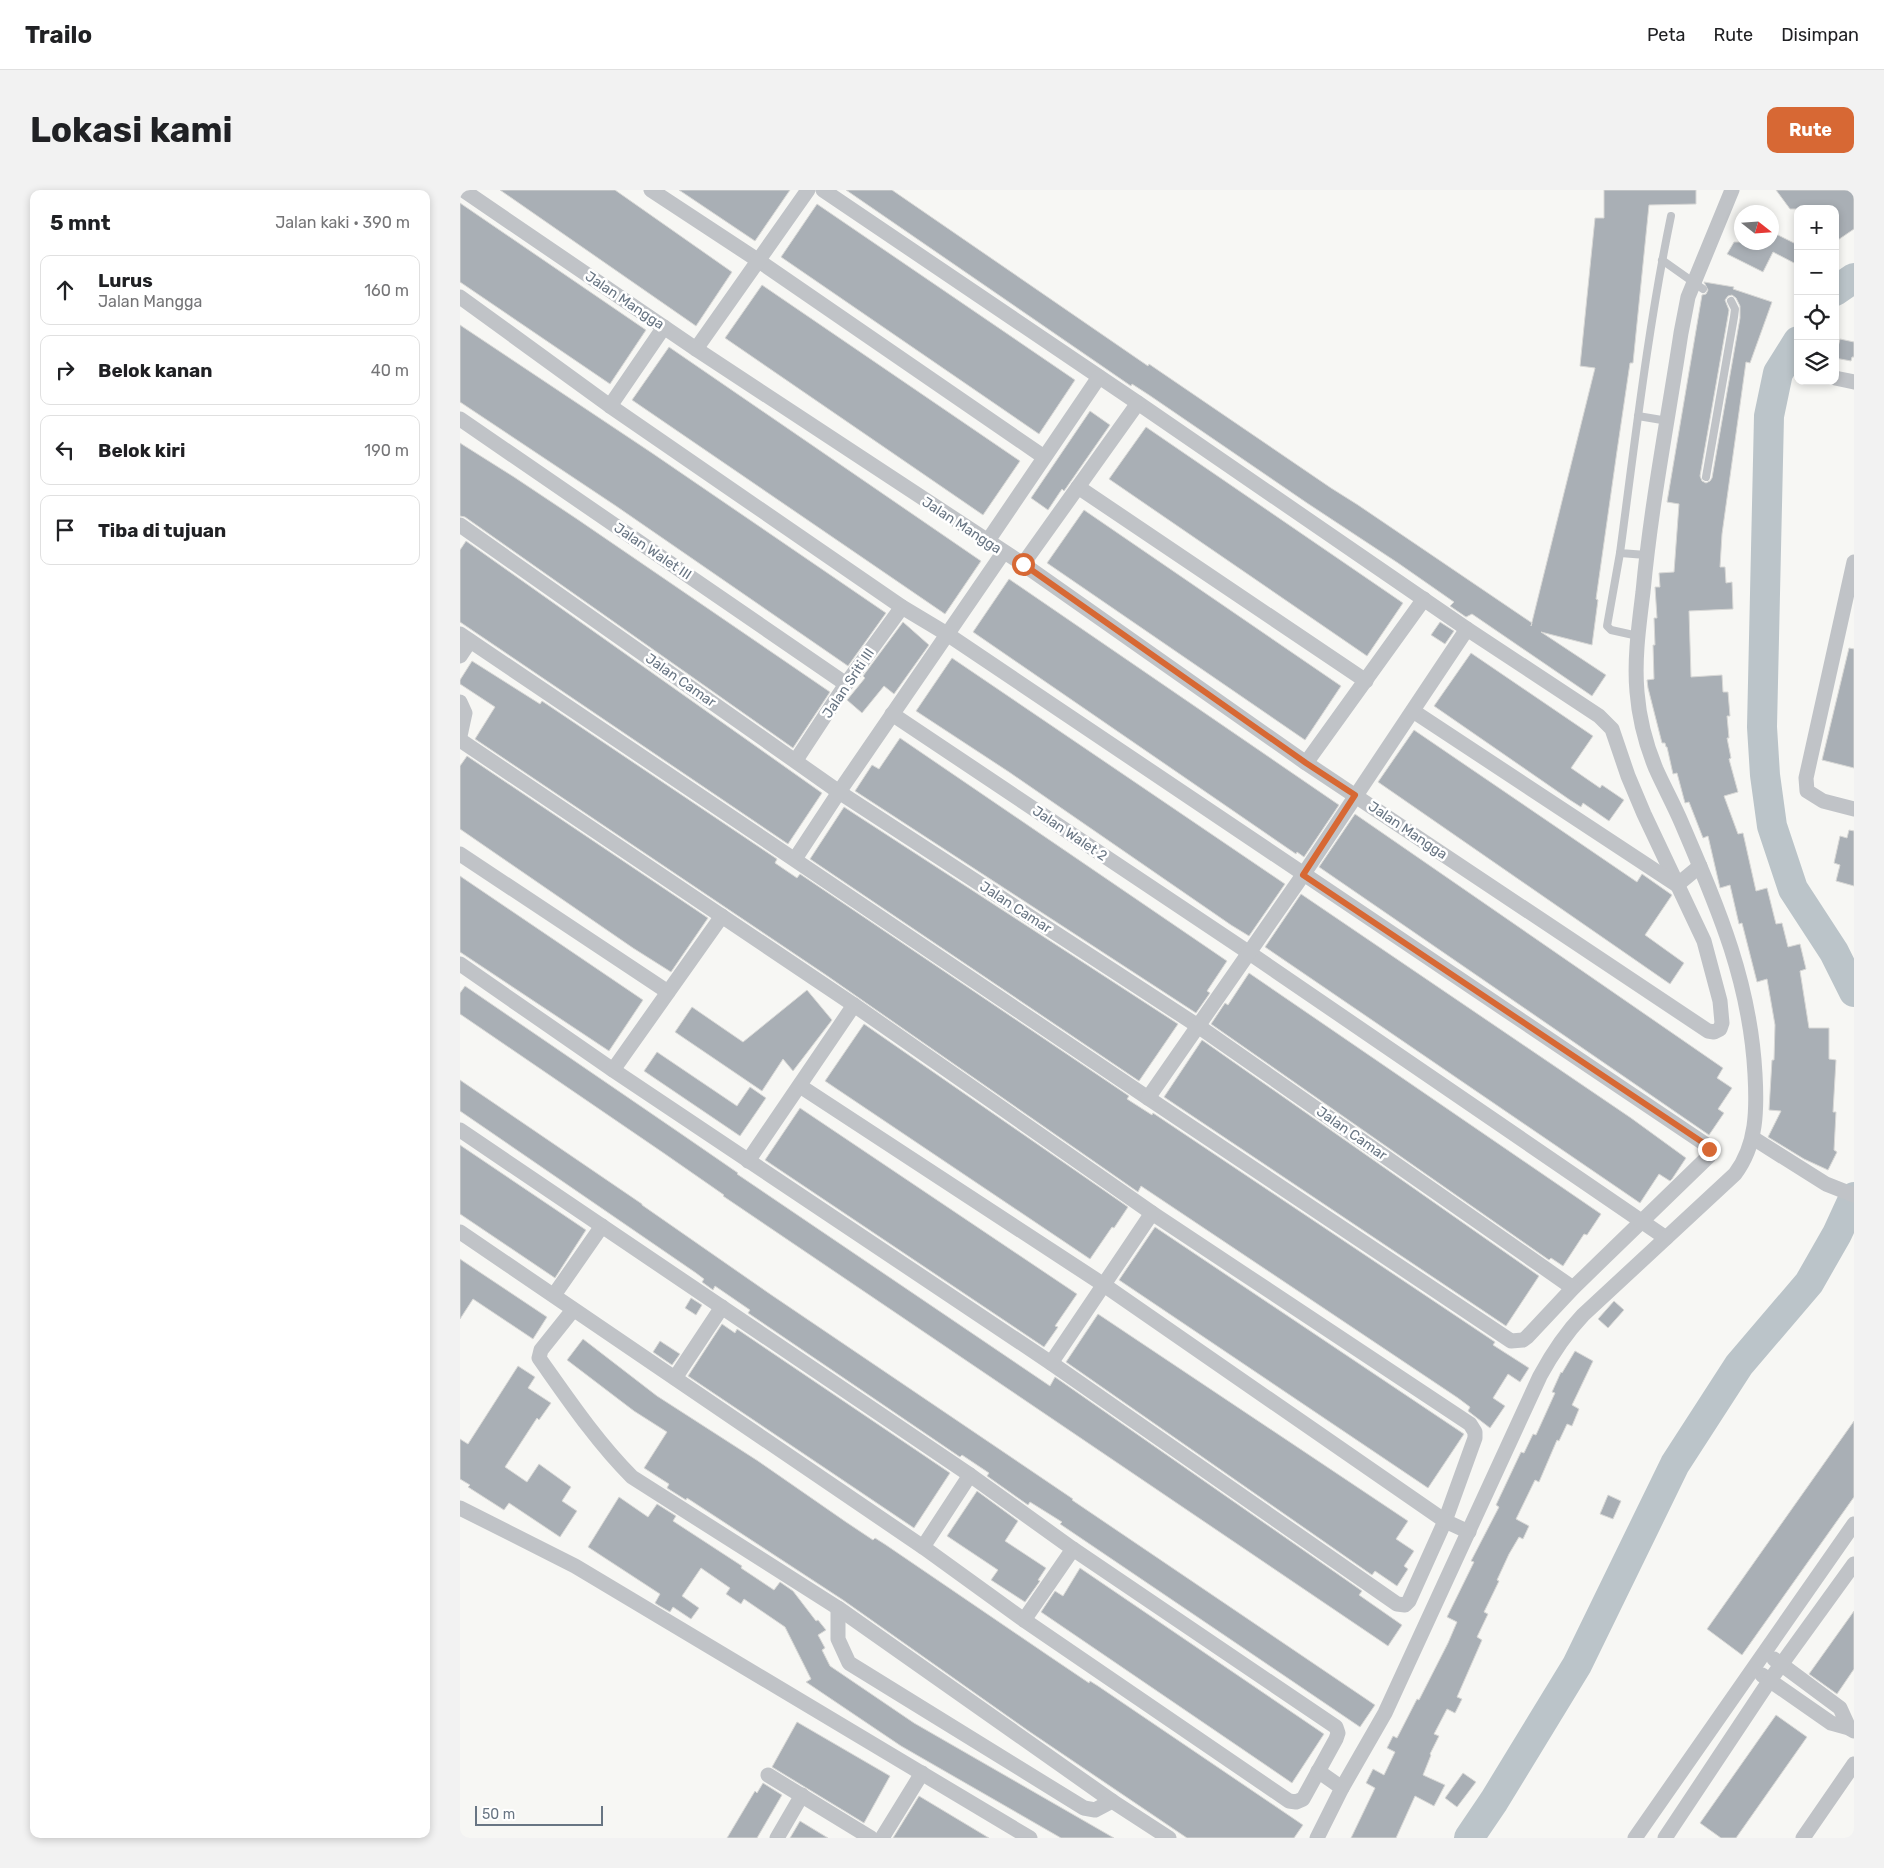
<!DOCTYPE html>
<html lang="id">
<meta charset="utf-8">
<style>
body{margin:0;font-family:Rubik,sans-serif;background:#f2f2f2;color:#202124}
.controls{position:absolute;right:15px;top:15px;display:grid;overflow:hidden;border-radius:10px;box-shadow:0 2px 8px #0003}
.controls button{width:45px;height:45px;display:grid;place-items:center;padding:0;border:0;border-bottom:1px solid #e0e0e0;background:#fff;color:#202124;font:25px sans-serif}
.compass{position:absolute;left:1274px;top:15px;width:45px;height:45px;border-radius:50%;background:#fff;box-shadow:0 2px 8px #0003;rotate:107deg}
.scale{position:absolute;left:15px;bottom:12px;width:128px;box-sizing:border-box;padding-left:5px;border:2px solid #687583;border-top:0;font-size:14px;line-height:18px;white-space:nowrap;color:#687583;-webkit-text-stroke:4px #fff;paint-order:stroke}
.stop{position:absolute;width:15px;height:15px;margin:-11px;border:4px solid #d76834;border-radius:50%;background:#fff}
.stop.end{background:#d76834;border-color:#fff;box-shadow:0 1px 5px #0008}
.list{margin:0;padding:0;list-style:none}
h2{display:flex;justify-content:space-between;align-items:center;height:65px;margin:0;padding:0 20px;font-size:21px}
h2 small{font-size:16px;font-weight:400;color:#757577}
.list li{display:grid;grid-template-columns:32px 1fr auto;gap:15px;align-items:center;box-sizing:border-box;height:70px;margin:0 10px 10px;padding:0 10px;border:1px solid #e0e0e0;border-radius:10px}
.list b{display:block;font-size:19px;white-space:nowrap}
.list p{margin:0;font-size:16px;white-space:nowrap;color:#757577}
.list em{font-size:16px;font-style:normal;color:#757577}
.icon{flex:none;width:28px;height:28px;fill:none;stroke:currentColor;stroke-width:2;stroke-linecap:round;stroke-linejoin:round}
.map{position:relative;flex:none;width:1394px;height:1648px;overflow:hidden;border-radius:10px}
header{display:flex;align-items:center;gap:30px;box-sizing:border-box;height:70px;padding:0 25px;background:#fff;border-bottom:1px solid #e0e0e0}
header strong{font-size:24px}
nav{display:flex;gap:28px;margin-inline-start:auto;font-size:18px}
.intro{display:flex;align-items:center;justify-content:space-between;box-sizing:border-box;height:120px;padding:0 30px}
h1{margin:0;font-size:35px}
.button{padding:12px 22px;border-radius:10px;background:#d76834;color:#fff;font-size:18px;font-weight:700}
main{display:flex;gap:30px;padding:0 30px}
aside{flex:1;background:#fff;border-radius:10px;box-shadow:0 2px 8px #0003}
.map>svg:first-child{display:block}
</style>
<header>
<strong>Trailo</strong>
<nav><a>Peta</a><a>Rute</a><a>Disimpan</a></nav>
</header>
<div class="intro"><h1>Lokasi kami</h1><a class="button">Rute</a></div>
<main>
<aside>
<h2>5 mnt<small>Jalan kaki · 390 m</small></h2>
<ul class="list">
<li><svg class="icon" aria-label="ahead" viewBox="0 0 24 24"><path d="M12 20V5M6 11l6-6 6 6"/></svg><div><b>Lurus</b><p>Jalan Mangga</p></div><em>160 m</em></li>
<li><svg class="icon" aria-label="right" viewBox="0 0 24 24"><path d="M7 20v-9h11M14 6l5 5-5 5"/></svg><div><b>Belok kanan</b></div><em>40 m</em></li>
<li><svg class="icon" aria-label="left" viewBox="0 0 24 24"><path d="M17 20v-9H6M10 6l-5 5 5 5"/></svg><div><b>Belok kiri</b></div><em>190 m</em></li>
<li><svg class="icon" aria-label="arrive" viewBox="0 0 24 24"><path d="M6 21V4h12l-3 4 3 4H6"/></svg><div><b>Tiba di tujuan</b></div></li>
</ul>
</aside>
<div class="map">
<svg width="1394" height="1648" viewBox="0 0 1394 1648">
<rect width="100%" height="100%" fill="#f7f7f4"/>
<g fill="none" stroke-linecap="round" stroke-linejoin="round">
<g stroke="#bbc4c9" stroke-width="30">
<path d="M1375,101l19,-13"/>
<path d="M1338,151l-20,32 -9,43 -7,311 3,48 7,51 21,63 41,63 20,40"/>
<path d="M1009,1648l25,-37 83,-136 98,-201 64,-99 70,-82 28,-49 17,-37"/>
</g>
</g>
<g fill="#a9afb5" stroke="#d8d8d6" fill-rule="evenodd">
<path d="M40,0h115l117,82 -36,54z"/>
<path d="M219,0h111l-35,51z"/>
<path d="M386,0h46l256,176 1,-2 182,124 27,17 174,118 -1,3 64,-258 -15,-2 15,-148h9v-28h92v14l-47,1 -16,158h-3l-13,88 -21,148 2,1 -6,45 -51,-13 65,43 -14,21 -120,-82 -6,3 -16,-11 4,-4 -56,-39 -91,-60 -158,-108 -17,-11 -1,2z"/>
<path d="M1316,0h78v39l-19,13v-33h-45z"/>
<path d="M0,13l186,127 -36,54 -150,-102z"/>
<path d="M357,14l258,176 -36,54 -258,-177z"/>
<path d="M1312,42l26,13v20l-25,-13 -10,20 -36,-18 7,-12h38z"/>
<path d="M1244,92l30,5 -1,2 39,13 -22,61 -4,-1 -24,172 -2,33h5l1,16 6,-1 1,27 -44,2 2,66 31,-2 1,17h5l2,24h-3l2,22h-2l4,20 -2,1 9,33 -14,4 14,38 5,-1 13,58 11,-3 9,36 6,-1 6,24 12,-3 6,25 -6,2 9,57h20v31l7,1 -3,52h3l-2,38 3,2 -9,18 -24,-11 -36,-22 13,-26 -12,-1 3,-50h2l1,-35 -8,-46 -10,3 -15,-59 -3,1 -9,-39 -10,3 -12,-52 -5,2 -14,-36 -4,1 -8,-30 -4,1 -6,-27h-1l-1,-4h-3l-14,-55 -1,-8 7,-1 -1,-34h2l-1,-27h3l-2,-31h5l-1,-14 15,-1 5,-68 -12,-2 35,-207 4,-1 2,-4zM1272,105l4,3 4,8v12l-28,160 -2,3 -4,2 -4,-2 -2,-5 28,-160 1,-6 -4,-10 3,-4z"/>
<path d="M302,95l258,176 -37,54 -258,-177z"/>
<path d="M0,135l192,128 234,160 -38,53 -232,-160 -156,-104z"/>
<path d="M1380,149l14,3v15h-2l-1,4 -16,-3z"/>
<path d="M209,157l312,214 -36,53 -313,-214z"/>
<path d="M630,221l20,14 -46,66 -2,-2 -14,21 -17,-12z"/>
<path d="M686,237l257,176 -36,53 -258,-177z"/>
<path d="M0,253l54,34 63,42 253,173 -37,56 -328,-231 -5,-1z"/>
<path d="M624,320l257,176 -36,54 -258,-177z"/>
<path d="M6,351l356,252 -34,51 -328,-222v-72z"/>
<path d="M549,389l330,226 -35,52 -7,-5 -1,2 -323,-222z"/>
<path d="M443,432l26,23 -35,49 -10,-8 -22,27 -15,-13 18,-22 -2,-2z"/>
<path d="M980,432l14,9 -9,13 -14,-9z"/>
<path d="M1389,458l5,1v119l-32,-8z"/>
<path d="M1011,463l122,83 -22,32 29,20 2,-3 22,15 -15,21 -26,-18 -2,4 -11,-7 -136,-94z"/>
<path d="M492,468l333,226 -36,52 -18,-11 -222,-153 -93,-61z"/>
<path d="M12,471l68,43 2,-3 235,158 -2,4 22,15 3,-4 329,222 -2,3 25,16 1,-2 342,229 -2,3 36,23 -9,14 -12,-8 -15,24 12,8 -15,22 -22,-17 2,-4 -12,-9 -317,-212 -3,6 -312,-217 -351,-236 20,-32 -35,-23v-4z"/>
<path d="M954,540l223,152 5,-8 30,21 -27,40 39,28 -14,21 -292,-202z"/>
<path d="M440,548l327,223 -20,30 3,2 -14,20 -341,-222 17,-26 7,4z"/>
<path d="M7,566l241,162 -37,54 -38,-24 -173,-119v-63z"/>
<path d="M384,617l334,217 -39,57 -329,-222z"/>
<path d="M895,624l368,254 -6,10 15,10 -14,21 6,4 -15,22 -390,-268z"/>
<path d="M1389,640l5,1v55l-18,-5 4,-16 -6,-2 6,-27 7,2z"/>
<path d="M0,686l183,124 -34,51 -149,-99z"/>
<path d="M841,704l330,224 55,40 -14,21 -2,2 -11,-7 -19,29 -375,-256z"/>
<path d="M789,783l352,241 -14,21 -3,-1 -21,32 -12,-8 -2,2 -338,-236 14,-21 3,2z"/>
<path d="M5,796l212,145 61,42 -1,1 313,212 5,-9 307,214 -3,4 43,30 -14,21 -665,-450 1,-1 -59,-41 -205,-140v-21z"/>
<path d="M347,800l25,30 -39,51 -10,-12 -21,32 -87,-59 17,-25 51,35z"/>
<path d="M404,834l264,183 -14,21 -2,-1 -22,32 -265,-178z"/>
<path d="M742,850l337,236 -33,50 -342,-229z"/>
<path d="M197,862l80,54 13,-19 16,11 -26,38 -96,-65z"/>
<path d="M0,890l182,124v1l128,89 303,205 -1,1 303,205 -15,22 -300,-203 2,-2 -32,-20 -2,3 -41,-29 2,-3 -27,-18 -2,2 -212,-144 2,-3 -35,-24 -2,4 -11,-8 2,-3 -8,-6 -236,-162z"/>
<path d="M340,918l277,186 -22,32 3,1 -14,20 -279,-187z"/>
<path d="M0,955l126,85 -31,48 -95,-64z"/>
<path d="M695,1037l309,207 -36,54 -309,-208z"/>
<path d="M0,1069l87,58 -14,22 -60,-40 -13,20z"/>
<path d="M231,1108l11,7 -6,10 -11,-7z"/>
<path d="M1154,1111l10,9 -16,18 -10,-9z"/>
<path d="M638,1124l310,207 -12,18 18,12 -10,15 4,3 -11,17 -22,-15 -3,4 -306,-213z"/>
<path d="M262,1134l13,9 2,-4 213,144 -36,55 -226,-152z"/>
<path d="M123,1149l74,57 101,65 88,61 27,18 2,-2 11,7 163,111 40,27 1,-2 8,5 205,139 -9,13h-107l-157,-106 -187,-132 -156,-102 -1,2 -19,-12 2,-4 -25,-16 23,-36 -33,-21 -67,-51z"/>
<path d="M200,1151l20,13 -8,11 -19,-13z"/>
<path d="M1115,1161l18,10 -21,44 7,4 -7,17 -5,-2 -8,17 -2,-1 -18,42 -4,-2 -19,39 13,7 -6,13 -4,-2 -10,17 -12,26 2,1 -15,31 4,2 -11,23 5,3 -25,57 5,2 -7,14 -8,-4 -13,25 5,2 -9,18 1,1 -8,20 22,10 -11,21 -19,-10 -19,42h-45l24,-50 -9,-5 7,-14 11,6 11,-23 -8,-4 6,-12 4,2 20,-39 2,1 29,-57 9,-21 -10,-5 27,-55 -3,-1 28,-54 -3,-2 25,-53 3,1 9,-19 3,1 19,-42 -3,-1 9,-20 1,1z"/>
<path d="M58,1176l17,11 -7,11 23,15 -12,17 -2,-2 -32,49 22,15 12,-18 32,23 -9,14 15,10 -17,26 -51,-34 -5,7 -36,-23 2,-2 -10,-6v-40l8,5z"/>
<path d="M1394,1231v76l-112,158 -35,-26z"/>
<path d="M517,1301l41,30 -13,20 41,27 -8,12 2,1 -15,21 -34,-22 7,-10 -51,-34z"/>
<path d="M1148,1305l13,6 -8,18 -13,-5z"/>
<path d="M159,1307l29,20 9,-13 19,12 -3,5 69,45 -1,2 33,22 6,-8 13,9 23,30 2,-1 8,10 -8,5 7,13 -3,2 8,16 84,57 200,115h-53l-160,-92 -95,-64 5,-3 -26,-52 -41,-28 -3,5 -15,-10 4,-6 -29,-20 -19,28 17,12 -8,11 -18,-12 -3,5 -12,-7 -3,-2 5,-9 -72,-47z"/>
<path d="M620,1378l244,166 -32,49 -251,-171 14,-21 8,5z"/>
<path d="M1394,1421v58l-17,25 -28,-20z"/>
<path d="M1316,1525l31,22 -71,101h-15l-21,-15z"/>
<path d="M337,1532l93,54 -26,47 -92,-56z"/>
<path d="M1003,1583l13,9 -19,25 -12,-9z"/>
<path d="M303,1593l19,12 -25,43h-30l28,-47 2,2z"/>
<path d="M459,1606l70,42h-96z"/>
<path d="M340,1631l28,17h-38z"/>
</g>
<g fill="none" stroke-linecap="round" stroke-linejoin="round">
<g stroke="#c0c3c7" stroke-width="8">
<path d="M1202,70l41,29"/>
<path d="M1178,226l30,5"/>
<path d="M1246,287l28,-160 1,-8 -4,-8"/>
<path d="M1160,363l-13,73 4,4 27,6"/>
<path d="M1186,365l-26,-2c15,-112 28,-226 51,-337"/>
</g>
<g stroke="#c0c3c7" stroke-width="15">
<path d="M3,0l233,159 327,215 283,199 402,268 6,1 6,-3 2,-6 -2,-22 -16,-60 -60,-127 -16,-38 -16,-47 -13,-13 -132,-87 -329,-226 -315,-213"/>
<path d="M191,0l108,71 285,196"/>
<path d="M0,107l150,109 292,201 45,27 761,512 1,10 -136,132 -46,49 -4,3 -12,1 -363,-243 -688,-464"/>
<path d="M236,159l112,-159"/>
<path d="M1375,188l19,4"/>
<path d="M150,216l54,-79"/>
<path d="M0,229l386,265"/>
<path d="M618,297l288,194"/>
<path d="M0,335l379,267 359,234 375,262"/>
<path d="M527,352l112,-165"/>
<path d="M1394,372l-48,216 1,13 16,10 31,8"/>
<path d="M563,374l115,-161"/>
<path d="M0,466l10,-15"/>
<path d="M0,512l5,11 -5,23"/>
<path d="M953,521l264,174 23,-19"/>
<path d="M432,524l356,238 418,286"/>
<path d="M0,550l394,265 298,208 318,211 5,8v6l-30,83 -36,80 -4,4 -8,-1 -346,-241 -438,-293 -153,-106"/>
<path d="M336,570l50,-76 56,-77"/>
<path d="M846,573l118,-164"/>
<path d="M0,664l208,138"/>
<path d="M335,669l44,-67 164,-239"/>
<path d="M153,880l109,-154"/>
<path d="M340,896l304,199 341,236 24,11"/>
<path d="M688,908l155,-223 164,-246"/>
<path d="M0,940l510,345 103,74 263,178 2,6 -2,6 -33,60 -7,3 -7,-1 -265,-181 -101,-73 -463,-315"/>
<path d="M1293,948l73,46 28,11"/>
<path d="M288,971l106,-156"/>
<path d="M94,1105l48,-69"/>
<path d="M113,1120l-32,40 -2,8c29,41 58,84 93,119l206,131 274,193 57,37"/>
<path d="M591,1173l101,-150"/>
<path d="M215,1188l47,-71"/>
<path d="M0,1318l115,58 455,272"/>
<path d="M463,1357l47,-72"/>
<path d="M378,1418v31l11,24 235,145 11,2 17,-9"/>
<path d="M564,1430l49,-71"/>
<path d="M1314,1469l66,49 9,20"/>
<path d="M1302,1485l69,48 18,5 5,3"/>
<path d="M858,1581l24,17"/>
<path d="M308,1585l103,63"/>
<path d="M317,1648l25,-43"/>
<path d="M422,1648l40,-65"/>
<path d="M857,1648l25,-50 43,-75 155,-337c13,-24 25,-42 43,-61l152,-141c22,-29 22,-65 20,-100 -5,-93 -37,-166 -73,-250 -8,-19 -18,-37 -26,-55 -10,-24 -17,-52 -19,-77 -3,-33 2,-67 6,-100 8,-87 25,-173 38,-259l7,-36 44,-107"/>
<path d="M1175,1648l219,-314"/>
<path d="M1205,1648l105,-158 84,-116"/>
<path d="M1343,1648l51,-74"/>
</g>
</g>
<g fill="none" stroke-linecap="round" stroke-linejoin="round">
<path stroke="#d76834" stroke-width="6" d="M563,374l283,199 49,32 -52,80 405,271 1,3"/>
</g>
<g text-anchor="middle" stroke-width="5" stroke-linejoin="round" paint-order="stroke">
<g font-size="14" fill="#687583" stroke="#fff">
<text transform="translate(165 110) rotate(34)" y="5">Jalan Mangga</text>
<text transform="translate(502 335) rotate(33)" y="5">Jalan Mangga</text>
<text transform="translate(193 361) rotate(34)" y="5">Jalan Walet III</text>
<text transform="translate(221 490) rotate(35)" y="5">Jalan Camar</text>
<text transform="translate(388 493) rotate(-56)" y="5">Jalan Sriti III</text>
<text transform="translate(948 640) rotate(34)" y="5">Jalan Mangga</text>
<text transform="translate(610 643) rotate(34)" y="5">Jalan Walet 2</text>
<text transform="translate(556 717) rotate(33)" y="5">Jalan Camar</text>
<text transform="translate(892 943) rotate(35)" y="5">Jalan Camar</text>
</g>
</g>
</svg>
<div class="controls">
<button>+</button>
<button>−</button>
<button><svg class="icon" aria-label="locate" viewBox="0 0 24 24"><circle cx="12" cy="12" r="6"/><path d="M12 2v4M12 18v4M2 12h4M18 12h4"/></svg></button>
<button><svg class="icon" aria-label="layers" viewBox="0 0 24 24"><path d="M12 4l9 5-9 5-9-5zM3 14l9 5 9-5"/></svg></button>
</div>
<svg class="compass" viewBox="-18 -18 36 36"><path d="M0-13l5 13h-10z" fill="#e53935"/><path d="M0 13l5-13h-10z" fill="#757577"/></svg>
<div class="scale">50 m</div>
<div class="stop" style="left:563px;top:374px"></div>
<div class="stop end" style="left:1249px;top:959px"></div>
</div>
</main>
